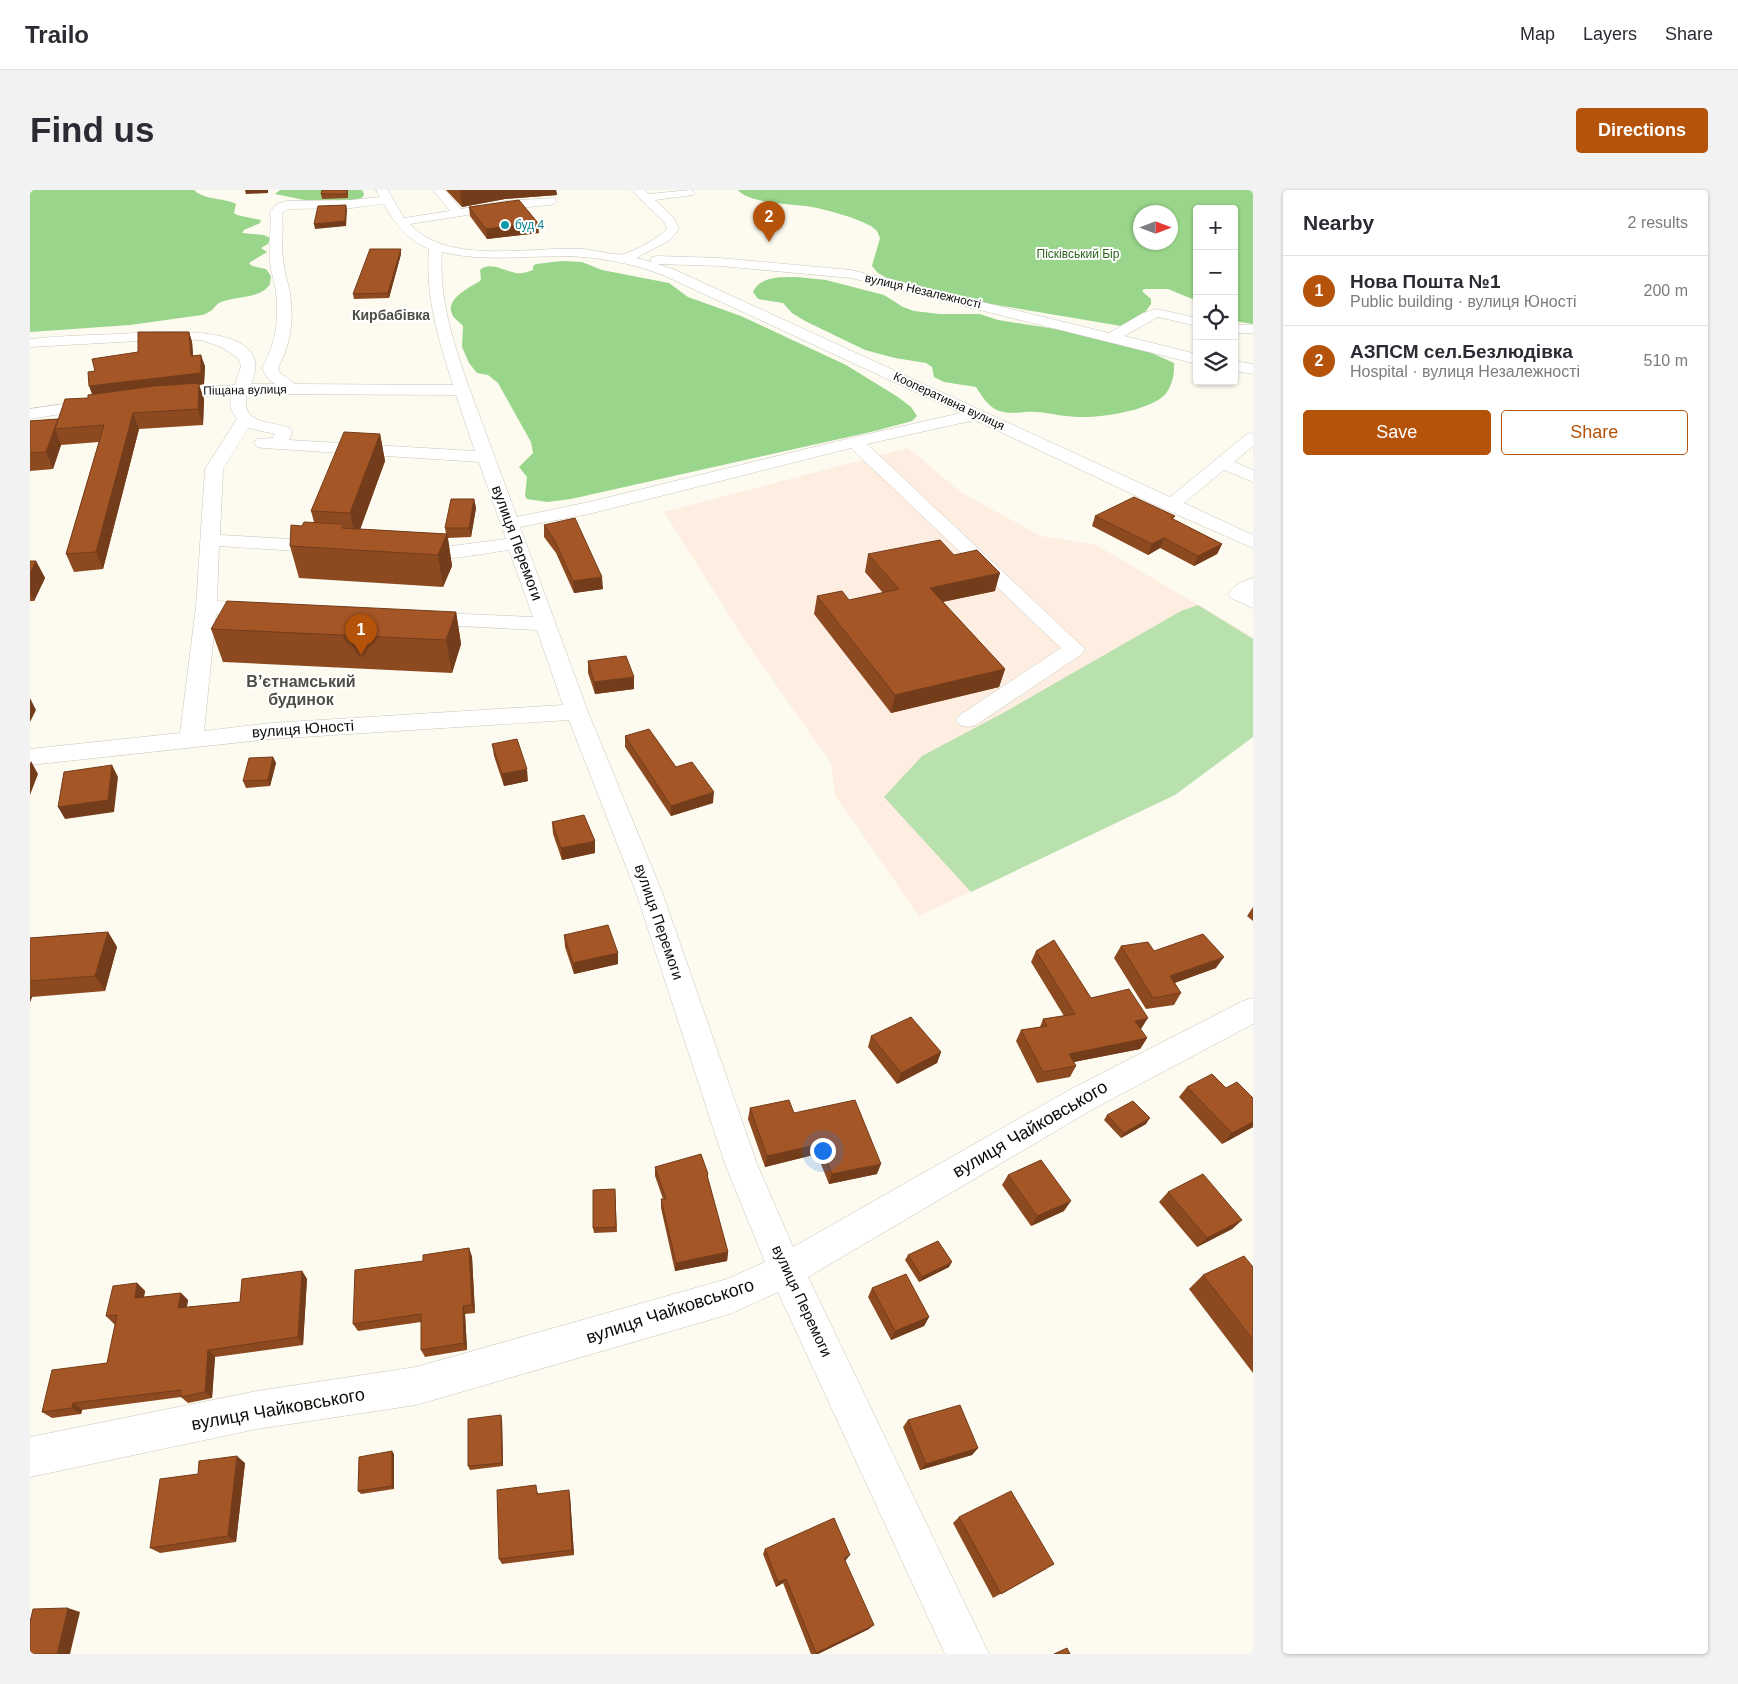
<!DOCTYPE html>
<meta charset="utf-8">
<style>
body{margin:0;font-family:Arial,sans-serif;background:#f2f2f3;color:#2b2b33}
.controls{position:absolute;right:15px;top:15px;display:grid;overflow:hidden;border-radius:5px;box-shadow:0 1px 4px #0004}
.controls button{width:45px;height:45px;display:grid;place-items:center;padding:0;border:0;border-bottom:1px solid #e1e1e2;background:#fff;color:#2b2b33;font:25px sans-serif}
.compass{position:absolute;left:1103px;top:15px;width:45px;height:45px;border-radius:50%;background:#fff;box-shadow:0 1px 4px #0004;rotate:90deg}
.you{position:absolute;left:792px;top:960px;width:18px;height:18px;margin:-12px;border:4px solid #fff;border-radius:50%;background:#1a73e8;box-shadow:0 0 0 8px #1a73e833}
.badge{display:grid;place-items:center;width:32px;height:32px;border-radius:50%;background:#b45309;color:#fff;font-size:16px;font-weight:700}
.pin{position:absolute;translate:-50% -41px;filter:drop-shadow(0 1px 2px #0008)}
.pin::after{content:'';position:absolute;top:26px;width:18px;height:15px;background:inherit;clip-path:polygon(0 0,100% 0,50% 100%)}
.list{margin:0;padding:0;list-style:none}
h2{display:flex;justify-content:space-between;align-items:center;height:65px;margin:0;padding:0 20px;font-size:21px}
h2 small{font-size:16px;font-weight:400;color:#7c7c81}
.list li{display:grid;grid-template-columns:32px 1fr auto;gap:15px;align-items:center;box-sizing:border-box;height:70px;padding:0 20px;border-top:1px solid #e1e1e2}
.list b{display:block;font-size:19px;white-space:nowrap}
.list p{margin:0;font-size:16px;white-space:nowrap;color:#7c7c81}
.list em{font-size:16px;font-style:normal;color:#7c7c81}
.actions{display:flex;gap:10px;padding:15px 20px}
.actions a{flex:1;padding:11px 0;border:1px solid #b45309;border-radius:5px;text-align:center;font-size:18px;color:#b45309}
.actions .main{background:#b45309;color:#fff}
.icon{flex:none;width:28px;height:28px;fill:none;stroke:currentColor;stroke-width:2;stroke-linecap:round;stroke-linejoin:round}
.map{position:relative;flex:none;width:1223px;height:1464px;overflow:hidden;border-radius:5px}
header{display:flex;align-items:center;gap:30px;box-sizing:border-box;height:70px;padding:0 25px;background:#fff;border-bottom:1px solid #e1e1e2}
header strong{font-size:24px}
nav{display:flex;gap:28px;margin-inline-start:auto;font-size:18px}
.intro{display:flex;align-items:center;justify-content:space-between;box-sizing:border-box;height:120px;padding:0 30px}
h1{margin:0;font-size:35px}
.button{padding:12px 22px;border-radius:5px;background:#b45309;color:#fff;font-size:18px;font-weight:700}
main{display:flex;gap:30px;padding:0 30px}
aside{flex:1;background:#fff;border-radius:5px;box-shadow:0 1px 4px #0004}
.map>svg:first-child{display:block}
</style>
<header>
<strong>Trailo</strong>
<nav><a>Map</a><a>Layers</a><a>Share</a></nav>
</header>
<div class="intro"><h1>Find us</h1><a class="button">Directions</a></div>
<main>
<div class="map">
<svg width="1223" height="1464" viewBox="0 0 1223 1464">
<rect width="100%" height="100%" fill="#fdfbf0"/>
<path fill="#feede1" d="M878,258l54,45 79,43 55,9 157,92v100l-78,58 -256,121 -84,-121 -4,-32 -83,-118 -84,-133z"/>
<path fill="#b8e1ae" d="M1168,415l55,34v98l-78,58 -204,97 -87,-95 38,-41 81,-43 178,-102z"/>
<g fill="#99d58a" fill-rule="evenodd">
<path d="M0,0h164c12,11 28,7 42,14l-2,9 3,2 24,5 -1,3 -16,7 -2,3 22,2 6,3 -2,6 -7,4 6,4 -18,11 3,3 14,3 5,7 -1,8c-9,15 -34,12 -49,18 -8,4 -6,9 -19,13l-72,10 -100,7z"/>
<path d="M250,0h82l2,4 -1,3c-8,5 -45,7 -54,4 -11,-2 -22,-5 -34,-7z"/>
<path d="M708,0h515v134l-19,-3v-112h-37v92l-29,-12h-24l-2,2 9,8v5l-13,18 -17,4 -136,-23 -98,-25 -9,-5 -6,-7 8,-28 -3,-7 -6,-5c-18,-9 -39,-15 -59,-19 -17,-3 -63,-3 -74,-17zM1110,22h30v30h-30z"/>
<path d="M532,71l20,1 20,8 67,13 19,14 53,19 105,49 52,32 13,10 6,9 -5,5 -37,10 -304,68 -24,3 -20,-3 -2,-3 2,-19 -8,-10 14,-14 -2,-11 -33,-59 -10,-8 -11,-2 -8,-10 -7,-16 1,-21c-3,-4 -9,-7 -11,-12 -7,-15 18,-27 28,-33l1,-2 -1,-9c10,-9 24,1 36,3 6,1 11,-1 17,-3v-4l3,-2z"/>
<path d="M766,87l30,3 58,15 19,12 11,4 26,3h40l18,6 64,10 90,23 22,10c1,12 -3,28 -13,35 -17,13 -60,20 -82,19 -14,0 -28,-4 -42,-5 -13,-1 -25,3 -38,-1 -12,-5 -17,-15 -23,-24l-32,-5 -10,-5 -2,-10 -6,-4 -31,-5 -30,-8 -60,-29 -13,-8 -9,-10 -25,-4 -5,-7c7,-16 28,-15 43,-15z"/>
</g>
<g fill="none" stroke-linecap="round" stroke-linejoin="round">
<defs>
<g id="minor">
<path d="M346,0h12l16,28 46,-7 -17,-21h12l16,19 44,-8 49,-3 2,3 -2,3 -4,1 -45,4 -95,15c37,42 122,22 173,25 10,1 34,7 41,5 14,-5 33,-15 43,-25l-3,-7 -33,-32h13l4,4 43,-4 4,3 -2,2 -38,5 19,18 5,11 -9,11 -34,18 16,4 -2,-2 2,-3 5,-1 63,2 131,12 258,63 34,-20 14,-4 40,9v8l-39,-9 -34,19 73,18v10l-346,-86 -131,-12 -63,-2 16,5 497,228 77,-63 6,-1v13l-19,16 19,8v12l-29,-12 -40,33 69,32v13l-89,-39 -189,-89 -108,24 218,205 -3,5 -106,71 -8,2 -8,-2 -4,-5 4,-5 101,-67 -210,-200 -262,66 -69,13 68,185 74,180 95,272 36,83 280,-159 170,-87 10,-3v26l-158,84 -287,169 181,377h-44l-167,-362 -48,22 -314,91 -159,24 -227,48v-40l227,-46 159,-24 311,-88 38,-17 -40,-98 -89,-272 -67,-172 -298,19 -241,26v-16l150,-16 16,-126 9,-138 32,-50c-6,-8 -8,-14 -6,-25l-66,6 -6,-2 -2,-3 2,-3 6,-2 70,-5 6,-19 -3,-8 -17,-11 -20,-7 -27,-1 -144,8v-8c29,-3 58,-4 88,-5 31,-1 163,-16 133,50h24l-7,-5 -6,-11c14,-25 17,-47 14,-75 -1,-11 -6,-23 -6,-34 -2,-16 2,-31 0,-47l7,-8 10,-3 64,-1 29,-3zM354,14c12,21 23,35 45,45 -4,48 10,91 24,136l-158,-1 -15,-11 -2,-5c13,-25 16,-47 12,-75 -2,-11 -6,-22 -7,-34 -2,-15 1,-31 -1,-46l6,-4 63,-1zM412,62c40,10 82,4 123,4 34,1 66,7 98,19l298,138 -106,24 -266,65 -72,15c-13,-35 -26,-70 -39,-105 -18,-50 -40,-105 -36,-160zM217,204l209,1 19,56 -186,-11 3,-8 -2,-4c-20,-7 -51,-4 -43,-34zM218,238l27,6 -2,4 -16,1 -3,4 3,4 6,1 216,14 27,77 -62,8 -31,-1 -7,2 -3,4 3,4c33,8 70,-2 103,-6l24,67 -113,-5 -7,2 -3,4 3,4 7,2 117,6 26,75 -292,18 -67,8 12,-117 46,2 7,-2 3,-4 -3,-4 -7,-2 -45,-3 2,-55 109,7 7,-2 3,-4 -3,-4 -7,-2 -108,-6 3,-66z"/>
<rect x="1204" y="135" width="19" height="8"/>
<path d="M1204,171l19,3v10l-19,-3z"/>
<path d="M68,209l6,2 2,3 -2,3 -74,12v-10z"/>
<path d="M1223,388v30l-22,-10 -3,-4c5,-8 16,-14 25,-16z"/>
</g>
</defs>
<use href="#minor" stroke="#c8c6bc" stroke-width="1"/>
<use href="#minor" fill="#fff" fill-rule="evenodd"/>
</g>
<g fill="#8d4a21">
<path d="M318,0v8l-26,1 -1,-5z"/>
<path d="M416,0h110l1,5 -52,4 -43,8z"/>
<path d="M439,17l70,26 -52,6 -17,-23z"/>
<path d="M371,64l-12,44 -35,1 -1,-5z"/>
<path d="M159,142l3,10 1,14 12,10 -1,18 -5,1 5,14 -1,26 -64,4 -36,140 -29,3 -8,-18 33,-112 -38,3 -8,24 -23,2v-50l28,-2 34,-24 3,-24 43,-19z"/>
<path d="M350,244l5,27 -25,68 86,5 -1,-6 29,-29 2,9 -5,29 -23,1 4,28 -9,21 -144,-9 -9,-32 12,-20 12,-4 -3,-11z"/>
<path d="M1065,326h80l-2,3 49,25 -5,10 -23,12 -34,-18 -12,7 -56,-29z"/>
<path d="M514,335l59,64 -29,4 -18,-40 -12,-16z"/>
<path d="M838,364l86,1 41,36 -52,11 62,67 -6,18 -108,26 -77,-99 3,-18 32,4 34,-7 -18,-21z"/>
<path d="M0,371h6l9,17 -11,23h-4z"/>
<path d="M426,422l5,32 -9,29 -229,-11 -12,-33z"/>
<path d="M558,471l46,28 -39,5 -7,-21z"/>
<path d="M595,546l51,31 37,36 -42,13 -46,-69z"/>
<path d="M462,554l36,37 -24,5 -10,-30z"/>
<path d="M243,567l3,6 -6,23 -24,2 -3,-7z"/>
<path d="M522,632l43,31 -33,7 -9,-26z"/>
<path d="M1223,717v14l-6,-5z"/>
<path d="M78,742l9,15 -12,44 -73,6 -2,5v-64z"/>
<path d="M534,745l54,18v11l-44,10 -9,-27z"/>
<path d="M1091,756l33,5 62,17 -41,15 6,10 -7,12 -28,4 -32,-51z"/>
<path d="M1006,761l55,47 50,31h-1l7,9 -7,11 -66,13 2,4 -6,11 -33,6 -21,-42 5,-11 19,-3 3,-8 21,-3 -33,-54z"/>
<path d="M841,846l70,16 -4,11 -40,21 -29,-37z"/>
<path d="M1157,897l39,1 27,10v29l-31,17 -43,-47z"/>
<path d="M720,918l44,5 83,61 -48,10 -12,-30 -52,13 -17,-48z"/>
<path d="M1077,925l39,9 -25,14 -17,-18z"/>
<path d="M625,977l53,7v5l20,73 -1,9 -52,10 -14,-63v-9h2l-8,-23z"/>
<path d="M978,985l56,36 -33,15 -29,-41z"/>
<path d="M585,999l2,43 -23,1 -1,-5z"/>
<path d="M1138,1002l74,28 -10,9 -35,18 -38,-45z"/>
<path d="M439,1058l3,9 3,56 -10,1 2,36 -42,7 -4,-7v-28l-63,9 -5,-7 70,-63z"/>
<path d="M878,1065l41,12 -30,15 -14,-22z"/>
<path d="M1223,1077v106l-64,-84 14,-14z"/>
<path d="M272,1081l5,8 -4,66 -88,12 -3,41 -24,5 -7,-6 -99,13 -1,4 -29,4 -10,-6 65,-49 8,-39h-1l-8,-8 31,-33 8,8 -1,6 37,-4 7,7 -1,7 53,-5z"/>
<path d="M842,1098l57,29 -5,9 -33,14 -23,-43z"/>
<path d="M472,1229l1,47 -33,4 -2,-4z"/>
<path d="M878,1230l70,28 -6,7 -52,15 -17,-43z"/>
<path d="M364,1264v35l-33,5 -3,-3z"/>
<path d="M215,1273l-9,79 -76,11 -10,-5 48,-74z"/>
<path d="M508,1301v3l32,2 4,59 -72,9 -3,-5z"/>
<path d="M929,1327l87,52 -53,29 -40,-75z"/>
<path d="M735,1359l81,11 -1,1 24,68 -51,25h-7l-28,-71 -7,4 -13,-33z"/>
</g>
<g fill="#733c1b">
<path d="M215,0h23v3l-22,1z"/>
<path d="M430,0h96l1,5 -52,4 -43,8z"/>
<path d="M316,15l1,5 -1,16 -31,3 -1,-5z"/>
<path d="M508,33l1,10 -52,6 -1,-10z"/>
<path d="M371,59v5l-12,44 -1,-5z"/>
<path d="M159,142l3,10 2,25 -3,-11z"/>
<path d="M171,165l4,11 -1,18 -5,1 5,14 -1,26 -5,-16 -105,-12 -4,-11z"/>
<path d="M103,223l6,16 -36,140 -7,-17z"/>
<path d="M25,239l6,16 -8,24 -7,-17z"/>
<path d="M350,244l5,27 -29,80 -6,-28z"/>
<path d="M444,309l2,9 -5,29 -2,-9z"/>
<path d="M417,344l5,32 -9,21 -5,-32z"/>
<path d="M1134,348l-4,10 -12,7 4,-11z"/>
<path d="M1192,354l-5,10 -23,12 4,-10z"/>
<path d="M6,371l9,17 -11,23 -4,-9v-18z"/>
<path d="M970,383l-5,18 -69,14 4,-17z"/>
<path d="M572,387l1,12 -29,4 -1,-12z"/>
<path d="M426,422l5,32 -9,29 -6,-33z"/>
<path d="M975,479l-6,18 -108,26 4,-18z"/>
<path d="M604,487v12l-39,5 -1,-12z"/>
<path d="M0,508l6,12 -6,12z"/>
<path d="M243,567l3,6 -6,23 -2,-6z"/>
<path d="M1,571l7,13 -8,21v-31z"/>
<path d="M82,575l6,12 -4,35 -49,7 -7,-12z"/>
<path d="M497,579l1,12 -24,5 -2,-12z"/>
<path d="M684,602l-1,11 -42,13v-10z"/>
<path d="M565,651v12l-33,7 -1,-12z"/>
<path d="M78,742l9,15 -12,44 -10,-15z"/>
<path d="M588,763v11l-44,10 -1,-11z"/>
<path d="M1194,767l-8,11 -54,19 8,-11z"/>
<path d="M0,804l2,3 -2,5z"/>
<path d="M1118,828l-7,11 -13,3 7,-11z"/>
<path d="M1117,848l-7,11 -77,15 6,-10z"/>
<path d="M911,862l-4,11 -40,21 4,-11z"/>
<path d="M1120,928l-4,6 -25,14 3,-5z"/>
<path d="M1223,932v5l-31,17 10,-11z"/>
<path d="M790,954l-3,10 -52,13 2,-11z"/>
<path d="M851,974l-4,10 -48,10 3,-10z"/>
<path d="M1041,1011l-7,10 -33,15 6,-10z"/>
<path d="M1212,1030l-10,9 -35,18 10,-9z"/>
<path d="M439,1058l3,9 3,56 -3,-8z"/>
<path d="M698,1062l-1,9 -52,10 1,-8z"/>
<path d="M922,1072l-3,5 -30,15 3,-5z"/>
<path d="M272,1081l5,8 -4,66 -5,-8z"/>
<path d="M107,1093l8,8 -3,15 -7,-8z"/>
<path d="M151,1103l7,7 -3,15 -7,-7z"/>
<path d="M433,1116l2,8 2,36 -3,-7z"/>
<path d="M899,1127l-5,9 -33,14 4,-9z"/>
<path d="M178,1160l7,7 -3,41 -7,-6z"/>
<path d="M43,1213l9,7 -1,4 -9,-6z"/>
<path d="M471,1225l1,4 1,47 -1,-3z"/>
<path d="M948,1258l-6,7 -52,15 6,-6z"/>
<path d="M362,1261l2,3v35l-2,-3z"/>
<path d="M207,1266l8,7 -9,79 -8,-6z"/>
<path d="M539,1300l1,6 4,59 -2,-5z"/>
<path d="M820,1365l-4,5 -6,3 4,-5z"/>
<path d="M756,1389l-3,4 -7,4 2,-5z"/>
<path d="M38,1418l12,4 -10,42h-13z"/>
<path d="M844,1435l-5,4 -51,25h-3z"/>
</g>
<g fill="#a45626" stroke="#733c1b">
<path d="M292,0h25v4h-26z"/>
<path d="M489,10l19,23 -52,6 -17,-22z"/>
<path d="M316,15l-1,16 -31,3 4,-18z"/>
<path d="M340,59h31l-13,44 -35,1z"/>
<path d="M108,142h51l2,24 10,-1v18l-112,13 -1,-14 7,-1 -3,-12 46,-7z"/>
<path d="M169,193l-1,26 -65,4 -37,139 -30,2 38,-129 -49,4 10,-30 23,-1v-3l66,-9z"/>
<path d="M28,229l-12,33 -16,1v-32z"/>
<path d="M314,242l36,2 -30,79 -39,-2z"/>
<path d="M1104,307l41,19 -4,2 51,26 -24,12 -34,-18 -12,6 -57,-28z"/>
<path d="M421,309h23l-5,29h-24z"/>
<path d="M545,328l27,59 -29,4 -18,-40 -11,-16z"/>
<path d="M274,332l39,2 -1,4 105,6 -9,21 -148,-9 1,-21 11,1z"/>
<path d="M910,350l14,15 23,-5 23,23 -70,15 75,81 -110,26 -78,-99 25,-5 7,9 50,-11 -31,-35z"/>
<path d="M0,371h6l-6,13z"/>
<path d="M197,411l229,11 -10,28 -235,-11z"/>
<path d="M596,466l8,21 -40,5 -6,-21z"/>
<path d="M619,539l27,38 16,-5 22,30 -43,14 -46,-70z"/>
<path d="M487,549l10,30 -25,5 -10,-30z"/>
<path d="M243,567l-5,23 -25,1 6,-23z"/>
<path d="M82,575l-4,35 -50,7 6,-35z"/>
<path d="M554,625l11,26 -34,7 -9,-26z"/>
<path d="M578,735l10,28 -45,10 -9,-28z"/>
<path d="M78,742l-13,44 -65,5v-43z"/>
<path d="M1173,744l21,23 -54,19 11,17 -28,5 -32,-52 27,-4 6,9z"/>
<path d="M1024,750l37,58 38,-9 19,29 -13,3 12,17 -78,16 7,12 -33,6 -22,-42 26,-4 -4,-7 32,-5 -39,-63z"/>
<path d="M881,827l30,35 -40,21 -30,-37z"/>
<path d="M1182,884l14,14 11,-6 16,16v24l-21,11 -45,-46z"/>
<path d="M759,910l5,13 61,-13 26,64 -49,10 -12,-30 -53,12 -17,-48z"/>
<path d="M1103,911l17,17 -26,15 -17,-18z"/>
<path d="M671,964l7,20 -1,1 21,77 -52,11 -15,-64h5l-11,-32z"/>
<path d="M1011,970l30,41 -34,15 -29,-41z"/>
<path d="M1173,984l39,46 -35,18 -39,-46z"/>
<path d="M585,999l1,38 -23,1v-38z"/>
<path d="M908,1051l14,21 -30,15 -14,-22z"/>
<path d="M439,1058l3,57 -9,1 1,37 -43,7v-36l-68,10 2,-54 68,-9v-6z"/>
<path d="M1214,1066l9,11v73l-50,-65z"/>
<path d="M272,1081l-4,66 -90,13 -3,42 -24,5v-7l-108,13 -1,5 -30,4 10,-42 55,-7 10,-48 -11,1 7,-30 24,-3 -2,15 46,-5 -3,15 62,-6 2,-23z"/>
<path d="M876,1084l23,43 -34,14 -23,-43z"/>
<path d="M930,1215l18,43 -52,16 -18,-44z"/>
<path d="M471,1225l1,48 -34,3v-47z"/>
<path d="M362,1261v35l-34,5 1,-34z"/>
<path d="M207,1266l-9,80 -78,12 10,-69 38,-5 1,-13z"/>
<path d="M506,1295l1,9 32,-4 3,60 -73,9 -2,-69z"/>
<path d="M981,1301l43,73 -53,30 -42,-77z"/>
<path d="M804,1328l16,37 -6,3 30,67 -58,28 -30,-74 -8,3 -13,-33z"/>
<path d="M38,1418l-11,46h-27v-32l3,-13z"/>
<path d="M1037,1458l3,6h-16z"/>
</g>
<circle fill="#0f9aa8" stroke="#fff" stroke-width="2" cx="475" cy="35" r="5"/>
<g text-anchor="middle" stroke-width="4" stroke-linejoin="round" paint-order="stroke">
<g font-size="12" fill="#0d838f" stroke="#fff" text-anchor="start">
<text x="485" y="39">буд 4</text>
</g>
<g font-size="12" fill="#2d641c" stroke="#fff">
<text x="1048" y="68">Пісківський Бір</text>
</g>
<g font-size="12" fill="#0c0c08" stroke="#fff">
<text transform="translate(893 101) rotate(13)" y="4">вулиця Незалежності</text>
<text transform="translate(215 200) rotate(-1)" y="4">Піщана вулиця</text>
<text transform="translate(919 211) rotate(25)" y="4">Кооперативна вулиця</text>
</g>
<g font-size="14" font-weight="bold" fill="#4f4e45" stroke="#fff">
<text x="361" y="130">Кирбабівка</text>
</g>
<g font-size="15" fill="#0c0c08" stroke="#fff">
<text transform="translate(487 353) rotate(70)" y="5">вулиця Перемоги</text>
<text transform="translate(273 539) rotate(-4)" y="5">вулиця Юності</text>
<text transform="translate(629 732) rotate(71)" y="5">вулиця Перемоги</text>
<text transform="translate(772 1111) rotate(65)" y="5">вулиця Перемоги</text>
</g>
<g font-size="16" font-weight="bold" fill="#4f4e45" stroke="#fff">
<text x="271" y="497">В’єтнамський<tspan x="271" dy="18">будинок</tspan></text>
</g>
<g font-size="18" fill="#0c0c08" stroke="#fff">
<text transform="translate(1000 939) rotate(-30)" y="6">вулиця Чайковського</text>
<text transform="translate(640 1121) rotate(-18)" y="6">вулиця Чайковського</text>
<text transform="translate(248 1219) rotate(-10)" y="6">вулиця Чайковського</text>
</g>
</g>
</svg>
<div class="controls">
<button>+</button>
<button>−</button>
<button><svg class="icon" aria-label="locate" viewBox="0 0 24 24"><circle cx="12" cy="12" r="6"/><path d="M12 2v4M12 18v4M2 12h4M18 12h4"/></svg></button>
<button><svg class="icon" aria-label="layers" viewBox="0 0 24 24"><path d="M12 4l9 5-9 5-9-5zM3 14l9 5 9-5"/></svg></button>
</div>
<svg class="compass" viewBox="-18 -18 36 36"><path d="M0-13l5 13h-10z" fill="#e53935"/><path d="M0 13l5-13h-10z" fill="#7c7c81"/></svg>
<div class="you"></div>
<div class="pin badge" style="left:331px;top:465px">1</div>
<div class="pin badge" style="left:739px;top:52px">2</div>
</div>
<aside>
<h2>Nearby<small>2 results</small></h2>
<ul class="list">
<li><span class="badge">1</span><div><b>Нова Пошта №1</b><p>Public building · вулиця Юності</p></div><em>200 m</em></li>
<li><span class="badge">2</span><div><b>АЗПСМ сел.Безлюдівка</b><p>Hospital · вулиця Незалежності</p></div><em>510 m</em></li>
</ul>
<div class="actions"><a class="main">Save</a><a>Share</a></div>
</aside>
</main>
